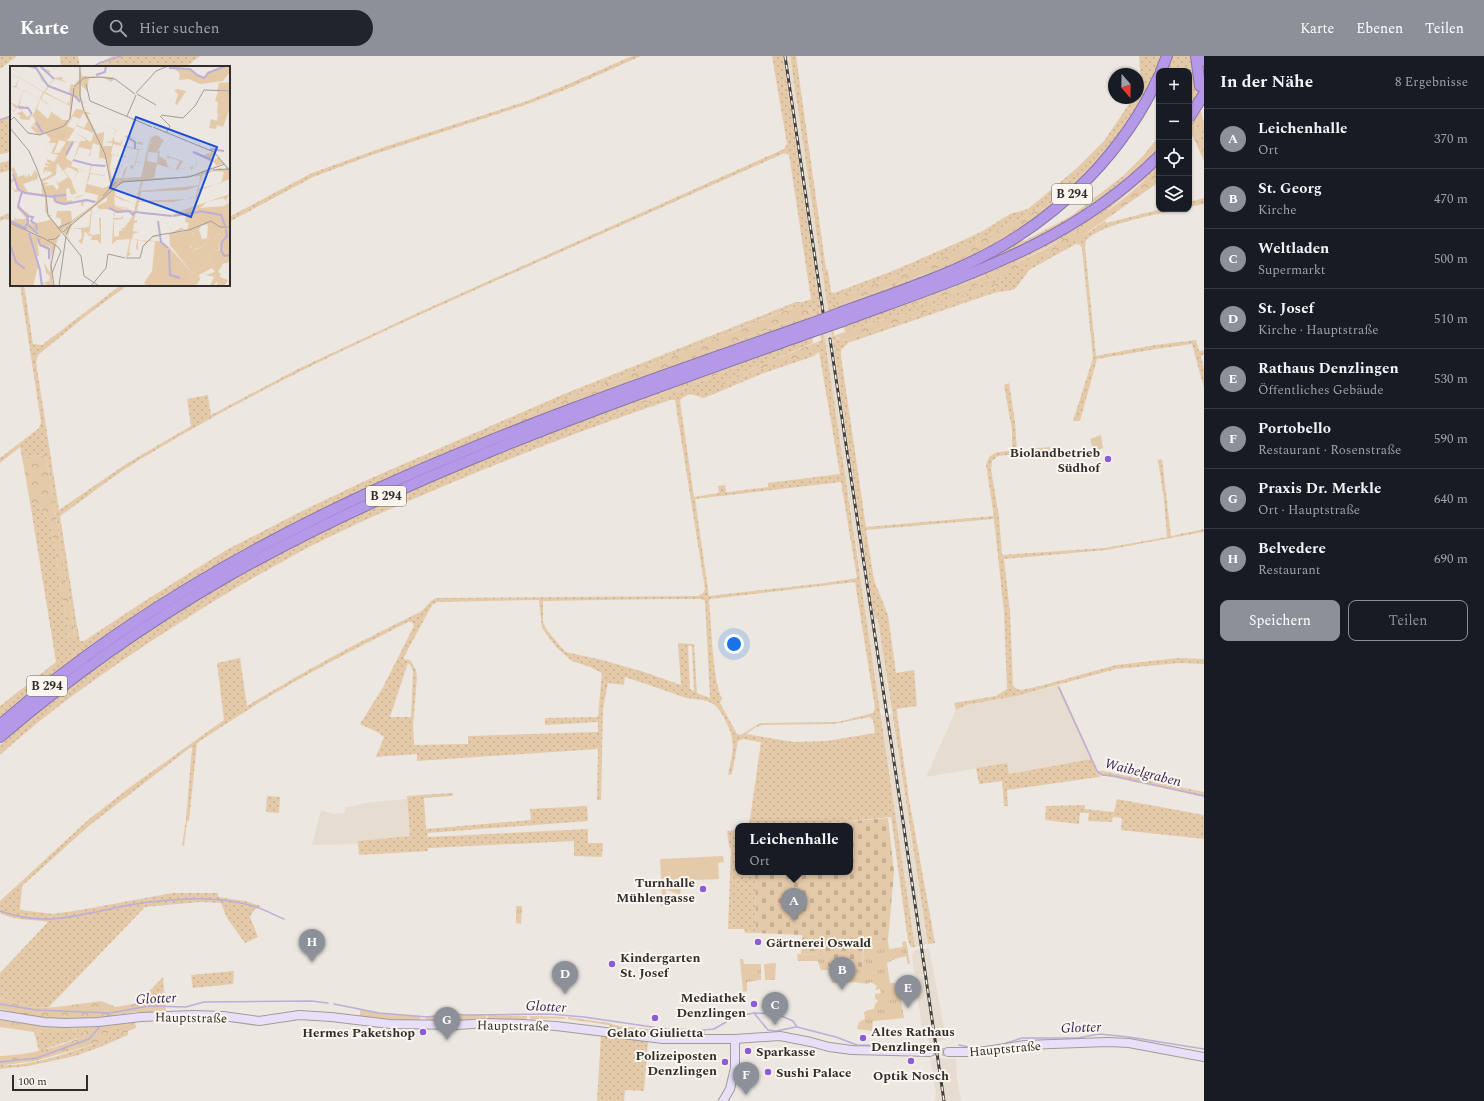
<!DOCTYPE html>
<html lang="de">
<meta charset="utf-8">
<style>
body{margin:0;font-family:Spectral,serif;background:#20242c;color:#f1f3f6}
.controls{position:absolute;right:12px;top:12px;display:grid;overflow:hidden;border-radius:8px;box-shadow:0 1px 3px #0004}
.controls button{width:36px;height:36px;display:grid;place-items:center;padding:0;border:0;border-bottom:1px solid #363941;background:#171b24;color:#f1f3f6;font:20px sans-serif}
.compass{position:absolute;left:1108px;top:12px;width:36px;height:36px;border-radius:50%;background:#171b24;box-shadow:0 1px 3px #0004;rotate:160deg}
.scale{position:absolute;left:12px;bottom:10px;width:76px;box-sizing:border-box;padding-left:4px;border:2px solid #302e2c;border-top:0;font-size:11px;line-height:14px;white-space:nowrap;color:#302e2c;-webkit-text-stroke:3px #faf5ee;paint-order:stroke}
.you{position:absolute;left:734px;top:588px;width:14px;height:14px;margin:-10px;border:3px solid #fff;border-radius:50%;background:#1a73e8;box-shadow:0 0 0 6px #1a73e833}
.badge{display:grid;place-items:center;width:26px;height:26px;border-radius:50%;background:#8c9099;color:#fff;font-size:13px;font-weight:700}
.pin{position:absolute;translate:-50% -33px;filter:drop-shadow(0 1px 2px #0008)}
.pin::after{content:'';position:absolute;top:21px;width:14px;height:12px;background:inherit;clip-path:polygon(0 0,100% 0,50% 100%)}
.popup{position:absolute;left:735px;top:767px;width:118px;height:52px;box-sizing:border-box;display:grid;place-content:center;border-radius:8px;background:#171b24;filter:drop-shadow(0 1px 3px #0005);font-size:13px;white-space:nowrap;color:#9ea1a6}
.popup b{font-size:15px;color:#f1f3f6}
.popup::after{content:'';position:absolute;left:50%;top:100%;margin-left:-8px;border:8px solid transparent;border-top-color:#171b24}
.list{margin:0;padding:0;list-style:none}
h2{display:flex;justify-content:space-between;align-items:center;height:52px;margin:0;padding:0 16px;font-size:17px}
h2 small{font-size:13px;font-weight:400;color:#9ea1a6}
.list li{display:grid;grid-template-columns:26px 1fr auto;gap:12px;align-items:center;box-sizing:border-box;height:60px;padding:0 16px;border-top:1px solid #363941}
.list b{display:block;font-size:15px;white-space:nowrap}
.list p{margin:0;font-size:13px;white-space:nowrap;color:#9ea1a6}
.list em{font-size:13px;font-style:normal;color:#9ea1a6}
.actions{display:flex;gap:8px;padding:12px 16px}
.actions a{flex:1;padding:9px 0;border:1px solid #8c9099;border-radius:8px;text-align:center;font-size:14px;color:#8c9099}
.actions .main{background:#8c9099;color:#fff}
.icon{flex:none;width:22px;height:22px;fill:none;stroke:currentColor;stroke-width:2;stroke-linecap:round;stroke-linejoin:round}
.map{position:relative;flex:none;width:1204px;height:1045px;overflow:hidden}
header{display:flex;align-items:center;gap:24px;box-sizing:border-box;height:56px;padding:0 20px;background:#8c9099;color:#fff}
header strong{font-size:19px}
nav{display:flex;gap:22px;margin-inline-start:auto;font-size:14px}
.search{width:280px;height:36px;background:#20242c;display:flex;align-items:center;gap:10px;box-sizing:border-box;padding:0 14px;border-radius:22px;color:#9ea1a6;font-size:15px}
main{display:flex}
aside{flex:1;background:#171b24}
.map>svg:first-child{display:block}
</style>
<header>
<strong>Karte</strong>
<div class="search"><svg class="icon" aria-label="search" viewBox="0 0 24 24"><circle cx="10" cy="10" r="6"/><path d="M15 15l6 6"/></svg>Hier suchen</div>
<nav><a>Karte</a><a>Ebenen</a><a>Teilen</a></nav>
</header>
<main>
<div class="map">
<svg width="1204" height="1045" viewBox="0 0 1204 1045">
<defs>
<pattern id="grass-dots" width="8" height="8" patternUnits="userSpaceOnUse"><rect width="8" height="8" fill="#e5caaa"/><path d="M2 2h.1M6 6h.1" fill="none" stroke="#c5ae92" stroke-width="1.8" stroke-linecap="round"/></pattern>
<pattern id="forest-crowns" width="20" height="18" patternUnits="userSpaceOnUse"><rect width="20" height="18" fill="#e5caaa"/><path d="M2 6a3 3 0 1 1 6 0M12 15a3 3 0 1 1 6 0" fill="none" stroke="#c5ae92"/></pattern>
<pattern id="wetland-marsh" width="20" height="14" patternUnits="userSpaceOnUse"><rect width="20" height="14" fill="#e5caaa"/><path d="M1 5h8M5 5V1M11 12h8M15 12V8" fill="none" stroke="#c5ae92"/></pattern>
<pattern id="cemetery-stones" width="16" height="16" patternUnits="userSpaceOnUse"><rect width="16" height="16" fill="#e5caaa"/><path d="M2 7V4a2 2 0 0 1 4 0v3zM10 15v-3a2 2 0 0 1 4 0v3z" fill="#c5ae92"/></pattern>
<pattern id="park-tufts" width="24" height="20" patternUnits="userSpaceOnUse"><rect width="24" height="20" fill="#e5caaa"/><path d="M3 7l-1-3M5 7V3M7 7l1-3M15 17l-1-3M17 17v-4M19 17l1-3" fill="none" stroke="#c5ae92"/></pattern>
</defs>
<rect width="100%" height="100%" fill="#ece7e1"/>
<g fill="#e6dccf">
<path d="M783,0h7l84,561 4,2 13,89 -11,1z"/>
<path d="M1057,630l34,73 -82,15 -2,-11 -81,14 30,-67 10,-5 50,-9z"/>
<path d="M892,658l36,230 -13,3 -34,-232z"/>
<path d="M407,743l3,37 -51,5 -1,3 -46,1 9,-35 12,4 12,-1v-6l11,-1 7,-3z"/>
<path d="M929,892l17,91 -17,5 -1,-8h-5l-11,-80 1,-3 3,-3z"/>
<path d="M930,1002l26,1 1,21 4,21h-27l2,-8z"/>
</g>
<g fill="url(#grass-dots)" fill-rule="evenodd">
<path d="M0,0h17l-17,13z"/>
<path d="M60,0h18l2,11h-19z"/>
<path d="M112,0h88l-14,11h-92z"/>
<path d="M632,0h9l-74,33 -39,15 -156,51 -59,22 -84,45v-5l83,-44 75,-27 140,-45 39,-16z"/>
<path d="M772,0h11l132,891h-4l-3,-6 -17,-124 -95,9h-47l12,-84 -18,-3 -5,2 -6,33 -4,1c5,-25 9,-33 -4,-57 -2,-4 -6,-11 -11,-14 -9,-6 -20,-4 -30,-7 -19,-7 -39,-14 -58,-20l-1,8 -16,-2 -5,26 -2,91h-4l1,-51 -181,12v-7l-41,3 8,-20 -7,-5 -17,-8 22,-35 32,-63 -2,-4h-4c-53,27 -107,54 -157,86 -18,11 -36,23 -54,35l-8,78h-2l-3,25 -2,-1 4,-25 6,-72 -1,-1 -101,78 -68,61 -2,24 33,4 27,-4 92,-17h46v4l27,4 16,5 -7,4 -4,7 8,20 -13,6 -18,-25 -6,-15 -21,-1 -55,5 -96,100 -13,1 -36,-10v-25l48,-51c-15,-3 -34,-1 -48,-9v-12l88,-81 41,-32 95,-68 -7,-57 23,-5 7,48c56,-34 113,-65 171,-93 9,-4 9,-12 19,-15l261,-2 5,-3 2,-4 -30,-189h-5c-77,26 -152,55 -226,86 -59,25 -118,50 -173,82 -41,22 -79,47 -118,72 -53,35 -106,72 -153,115v-10c83,-72 174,-134 270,-186 129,-71 268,-121 405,-173l1,2 -67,25v2l56,-19 71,-29v-2l-9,3 85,-34 1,9 -94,40v3l47,-19 52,-23 -1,-2 4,-2 -4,-24 -3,1c-4,-10 -11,-9 -21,-10l-227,92 -52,22v3l260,-97 29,-10 6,2c-67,24 -134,49 -201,73 -50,18 -101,36 -150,56 -57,24 -114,50 -170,78 -103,52 -199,118 -288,191v-11l56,-44 -26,-160 10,5 11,17 18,114 6,-2 -29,-181 -24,2 -2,-10 -20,16v-5l39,-30 2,-6 -21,-137h4l9,59 9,1 79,-60h7l-41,30 -49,40 -2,7 23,148 67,-46 65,-38 -4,-27 21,-4 3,20 87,-46 124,-58 362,-162 3,-5zM785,97l4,2 22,144 -8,3h-7l-232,92 -197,86 -61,29 -78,40 -82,51 -62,41h-4l-4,-21 -16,-104c30,-21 59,-45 91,-63 104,-63 214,-114 324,-163 104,-46 207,-92 310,-137zM819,296l21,122 -72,9v4l-39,5h-3l-1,-7 -7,1 1,7 -25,4 -14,-96 2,-3 8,-4 14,4 60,-25 50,-17zM841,426l16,96 -32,5 -116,13 -14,-97zM855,526l20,126 -2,5 -35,9 -78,1 -19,12 -4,-1 -17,-31 2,-5c-9,-13 -11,-78 -13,-97l1,-2zM663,543h38l4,2 5,97 -13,-5 -3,-49 -16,-1 3,42 -40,-14 -39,-11 -36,-8 -5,-5 -14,-17 -4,-8v-21zM539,544l3,28 14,19 16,14 18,6 12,6 -4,44 -53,1v7l53,-3v10l-130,4v8l-54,1 -1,-20 4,-48 -1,-7 -6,-10 -6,-1v-2l28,-52 5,-3zM688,590h4l2,45 -4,-2zM408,607l3,3 2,6 -2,45h-21zM870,661l3,3 2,13 -49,8 -32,1 -48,-8 10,-7 7,-2 71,-1z"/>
<path d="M790,0h6l30,213 2,1 3,22 3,1 61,-23 62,-27 24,-11 29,-18 18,-5 48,-40 28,-28 29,-43h5v-8l3,-6 -2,-28h23l-3,15v19l-29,45 -29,36 -35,35 -44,33 2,2 47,-25 53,-41 7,1 28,-28v17l-7,8 -55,46 -30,18 -60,30 -100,39 1,1 55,-17 42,-15 87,-45 13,-9 2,2 54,-14h19c-25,6 -75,14 -94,31l-1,7 11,109 59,-11 41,-5 3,11 5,-1v4l-3,2 3,13v19l-12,-44 -36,5 -59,10 -17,62h-7l20,-63 -11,-110 -2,-3 -4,-1 -47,26 -13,18 -4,2 -18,3 -18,6 -128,44 -7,7v6l25,171 128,-11 -8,-51 3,-8 6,-4 17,-3v-20l-8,-45 5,-2 6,39 2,28 33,-3v4l-52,5 -6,5 -1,8 8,48 3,38 103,-7 62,-11 -3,-38 -6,-39 4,-1 9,77 33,-7v3l-6,1 -92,17 -102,9 6,53 3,74 4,3 4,1 19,-4 76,-21 62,-7 26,1v5l-25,-1 -63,6 -100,27 -50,9 -10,5 -2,-7 42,-7 11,-7 -3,-77 -10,-93 -128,11 8,50 14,35 8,58 18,-3 3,36 -20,3v4l12,86 26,144 -7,1 -50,-324 -4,-3zM1045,147l-16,18 -35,21 -72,33 -76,28 -5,4 4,25 40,-13 26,-6 89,-31 1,3 -151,54 -7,1 -5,-1 -2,-4 -2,1 -3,-25 5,-2 7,-13 97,-37 90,-45z"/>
<path d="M1170,0h34v28l-15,27v-40h-23z"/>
<path d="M11,59v37l-11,2v-35z"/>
<path d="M1195,61l9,20v10l-11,-26z"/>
<path d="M11,104v10l-11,3v-10z"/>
<path d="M1204,142v6l-15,3v-5z"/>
<path d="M11,156v15l-2,-7 -4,-1 -5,2v-4z"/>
<path d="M1091,703l6,14 4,3 -2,1 -92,13 1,16h-4l-2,-25 -23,3 -3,-16 31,-5 2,11z"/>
<path d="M1103,715l101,21v2l-100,-20z"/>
<path d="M453,737v3l-29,2 2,31 105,-9 -1,-11 57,-3 1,15 -161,12 1,4 160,-8v14h15l-1,14 -28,-1v-15l-144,7h-2v3l-69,4 -1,-14 52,-5 -3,-40z"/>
<path d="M267,740l13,1 -1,16 -13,-1z"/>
<path d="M1117,743l87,16v24l-83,-9 1,-12 -9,-1 -1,5 -24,-1 1,-8h-9l-1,11 -34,-4 1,-14 39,-1v4l29,3z"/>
<path d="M738,774v42h17l1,61h-11l-1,-4h-16l3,-79 -2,-4 -2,-15z"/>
<path d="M234,915l-1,13 -40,4 -2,-13z"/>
<path d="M163,921l2,25 -15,-1 -12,2z"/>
<path d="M609,967l9,3 43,4v4l-48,-4 -4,-5z"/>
<path d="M118,972l4,6 6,-3v4l-28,12 -25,9 -47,10 -28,3v-4c33,2 77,-15 107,-26l-2,-5z"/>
<path d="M84,973l1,7 -46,15 -5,-19z"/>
<rect x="682" y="974" width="23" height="5"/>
<path d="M601,979l47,7 -4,49 -19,-1 -1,11h-27z"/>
</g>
<g fill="url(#forest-crowns)">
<path d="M1200,53l4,13v15l-9,-20z"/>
<path d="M1193,65l11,26v14l-12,-26 -3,4v-13z"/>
<path d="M1159,80v12l-28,28 -7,-1 19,-19z"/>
<path d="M1159,109v17l-84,59 -70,34 -42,15 -55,17 -1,-2c90,-32 186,-67 252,-140z"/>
<path d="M1045,147l3,5c-17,12 -35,24 -54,34 -47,26 -98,42 -148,61l-5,4 -5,2 1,-9 6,-4 97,-37 90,-45z"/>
<path d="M1000,226l1,3 -151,54 -10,1 -4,-5 49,-16 26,-6z"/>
<path d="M794,251c9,0 16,1 20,10l-5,2 -6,-2 -29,10 -260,98v-4l52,-22z"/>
<path d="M817,286v6l-7,5 -44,14 -47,19 -1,-3z"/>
<path d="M734,309h2v2l-71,29 -56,19v-2l67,-25 -1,-2z"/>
<path d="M46,399l29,181 -6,2 -18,-114 -11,-17 -10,-5 -8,-45z"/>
<path d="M0,942l36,10 21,-1 44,-6 15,6 34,-6 15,1 1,10h-31l-22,3 -2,2c-27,3 -57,4 -84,-1 -9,-1 -18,-5 -27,-7z"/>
<path d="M0,964c45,8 90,8 135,1l1,7 -14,6 -4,-6 -12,6 2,5 -34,11 -39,11 -30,4h-5v-9c30,-1 58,-9 85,-20l-1,-7 -50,3 -34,-5z"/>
</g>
<path fill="url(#wetland-marsh)" d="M1059,629l39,86h5l1,3 100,20v3l-106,-23 -41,-88z"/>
<path fill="url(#cemetery-stones)" d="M888,762l6,54 -6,68 -18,2 -7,7 -1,18 -34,-1 -2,-11 -25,-1 1,-19 -46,-2 -1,-61h95v-46h-54z"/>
<g fill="url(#park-tufts)">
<path d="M1101,379l2,13 -9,4 -4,-13z"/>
<path d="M516,850h6l-1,18 -5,-1z"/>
<path d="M888,884l1,9 14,-2 -1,-5 4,-1 4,23h-2l-2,-8 -11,3 -8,4 3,20h8l6,35 -31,3 -1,10 -15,-2 2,-7 6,-3 -1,-7 4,-2 6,-1 1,-5 3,-3 -3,-3v-4l6,-1 -1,-4 -5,1 2,-4 -6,-4 -4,2 -13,-2 -22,1 -2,-13h-9l-3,-9h-20l-1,-7 30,1 1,11 34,1c3,-26 -1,-24 26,-27z"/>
<path d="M740,903h3l1,5h17v16l-14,2v9l-4,1z"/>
<path d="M776,907l-1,17h-10l-1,-16z"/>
<path d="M360,953l19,4 41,3v5l-60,-3z"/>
<path d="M448,958h9l-1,6 -30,1v-4z"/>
<path d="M460,959h26v4l-26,1z"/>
<path d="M488,959l39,1v3l-39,1z"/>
<path d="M530,960l35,1v2c-12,-1 -23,0 -35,0z"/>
<path d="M568,961l41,6v2l-41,-6z"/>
</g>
<g fill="#e5caaa">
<path d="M723,800l1,6 -6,1 1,16 -54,2 2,24 -6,1 -1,-7h2l-2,-40z"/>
<path d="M678,827l3,4 -1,8 -13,-5z"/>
<path d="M674,840l4,1 5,4 -15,2 1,-5z"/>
</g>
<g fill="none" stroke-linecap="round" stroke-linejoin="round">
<g stroke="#bbaed8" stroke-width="1.5">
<path d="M93,11l6,-4 22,-7"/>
<path d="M0,64l11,-4"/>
<path d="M1059,632l38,83 5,4 12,1 90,20"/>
<path d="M0,855c41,15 74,6 114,-3 23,-5 49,-8 73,-9 22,-1 45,1 66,7 11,3 21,9 31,13"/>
<path d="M0,948l36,6 74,3"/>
<path d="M334,948l45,9 48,4 21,-3 20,1 82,-1 34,3 82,12 38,1 10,-1 19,-11 10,-3 11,-2 23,1 16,7 4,6 39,10 21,8 70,1"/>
<path d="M754,957l14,17 8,1 20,-4"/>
<path d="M106,962l4,-5 39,-7 37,1 18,-5 107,-1 17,2"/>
<path d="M959,989l15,3 26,-3 22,-7h56l21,-4 30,3 75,12"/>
<path d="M0,1006l37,-4 52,-19 13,-15"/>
</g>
<path stroke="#c6c2bd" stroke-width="8" stroke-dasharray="8 4" stroke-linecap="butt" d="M930,996h18"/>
<defs>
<g id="secondary">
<path d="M0,959l44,7 21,1 33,-1 43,-5 52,-2 30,1 36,5 40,-6 32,2 59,7 67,1 31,-2 35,1 33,2 107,13h72l45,-3 31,6 18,5 23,3 78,2"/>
<path d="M948,996h31l46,-7 83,-3 21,1 75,14"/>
<path d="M723,1045l7,-12 5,-21v-29"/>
</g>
<g id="highway">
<path d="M1196,0l4,30"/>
<path d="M1204,0v5"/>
<path d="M1161,15l6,-15"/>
<path d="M842,256c50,-18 105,-36 151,-61 71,-39 132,-101 166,-175"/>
<path d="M843,265c115,-43 227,-75 316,-165"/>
<path d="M0,669c230,-203 526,-302 810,-401"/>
<path d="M0,681c70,-60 148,-115 228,-161 184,-104 385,-173 583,-244"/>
</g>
</defs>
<use href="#secondary" stroke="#a19c97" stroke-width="10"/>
<use href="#highway" stroke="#8674a7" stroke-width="12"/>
<use href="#secondary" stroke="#e8e0f8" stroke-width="8"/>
<use href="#highway" stroke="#b499e9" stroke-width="10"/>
<defs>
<g id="rail">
<path d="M785,0l38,256"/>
<path d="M830,283l71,469 43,293"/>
</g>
</defs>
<use href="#rail" stroke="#43413e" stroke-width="3"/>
<use href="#rail" stroke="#faf5ee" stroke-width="1.5" stroke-dasharray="4.5" stroke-linecap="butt"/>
<defs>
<g id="highway-bridge">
<path d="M1189,62l15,-24"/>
<path d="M810,268l32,-12"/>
<path d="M811,276l32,-11"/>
</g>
</defs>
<use href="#highway-bridge" stroke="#8674a7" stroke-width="12" stroke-linecap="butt"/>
<use href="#highway-bridge" stroke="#b499e9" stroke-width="10"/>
</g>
<g fill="#8c5bd5" stroke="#faf5ee" stroke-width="1.5">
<circle cx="1108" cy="403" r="4"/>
<circle cx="703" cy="833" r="4"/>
<circle cx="758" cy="886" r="4"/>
<circle cx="612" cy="908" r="4"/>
<circle cx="754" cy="948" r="4"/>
<circle cx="655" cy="962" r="4"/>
<circle cx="423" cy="976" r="4"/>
<circle cx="863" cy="982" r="4"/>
<circle cx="748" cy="995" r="4"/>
<circle cx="911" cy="1005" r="4"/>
<circle cx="725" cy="1006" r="4"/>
<circle cx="768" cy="1016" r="4"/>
</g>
<g text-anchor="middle" stroke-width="4" stroke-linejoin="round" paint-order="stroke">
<g fill="#faf5ee" stroke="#6d6a66" stroke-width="1">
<rect x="1052" y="128" width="40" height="20" rx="3"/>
<rect x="366" y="430" width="40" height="20" rx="3"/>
<rect x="27" y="620" width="40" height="20" rx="3"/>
</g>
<g font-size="12" font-weight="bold" fill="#302e2c">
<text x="1072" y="142">B 294</text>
<text x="386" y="444">B 294</text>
<text x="47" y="634">B 294</text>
</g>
<g font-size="13" font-weight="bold" fill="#302e2c" stroke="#faf5ee" text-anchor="end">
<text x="1100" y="401">Biolandbetrieb<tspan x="1100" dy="15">Südhof</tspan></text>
<text x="695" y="831">Turnhalle<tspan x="695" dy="15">Mühlengasse</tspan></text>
<text x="766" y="891" text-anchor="start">Gärtnerei Oswald</text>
<text x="620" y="906" text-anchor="start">Kindergarten<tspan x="620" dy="15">St. Josef</tspan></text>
<text x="746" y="946">Mediathek<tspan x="746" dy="15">Denzlingen</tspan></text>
<text x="871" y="980" text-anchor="start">Altes Rathaus<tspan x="871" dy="15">Denzlingen</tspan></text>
<text x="415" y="981">Hermes Paketshop</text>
<text x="655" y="981" text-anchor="middle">Gelato Giulietta</text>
<text x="756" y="1000" text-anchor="start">Sparkasse</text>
<text x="717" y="1004">Polizeiposten<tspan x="717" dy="15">Denzlingen</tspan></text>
<text x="776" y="1021" text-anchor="start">Sushi Palace</text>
<text x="911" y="1024" text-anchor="middle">Optik Nosch</text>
</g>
<g font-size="13" fill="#302e2c" stroke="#faf5ee">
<text transform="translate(191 961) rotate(1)" y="5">Hauptstraße</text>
<text transform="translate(513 969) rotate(1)" y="5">Hauptstraße</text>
<text transform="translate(1005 992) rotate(-5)" y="5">Hauptstraße</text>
</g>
<g font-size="14" font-style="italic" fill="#382457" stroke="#faf5ee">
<text transform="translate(1143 716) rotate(14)" y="5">Waibelgraben</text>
<text transform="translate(156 942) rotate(-3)" y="5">Glotter</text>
<text transform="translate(546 950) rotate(3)" y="5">Glotter</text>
<text transform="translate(1081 971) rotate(-2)" y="5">Glotter</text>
</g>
</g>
<g transform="translate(10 10)">
<rect width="220" height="220" fill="#ece7e1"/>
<path d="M15,0l-2,4 12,6 -12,-6 -4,7 25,15 4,-6 -7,-6 -2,-7 -4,-5 -8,-2 9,2 12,17 6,-6 -14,-13 10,5 -1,3 4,4 10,-1 -1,3 6,3 -13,-4 -6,6 20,8 2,-9 3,1 5,-6v-13l3,10 32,1 -2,5 -8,-4h-15l-2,13 -6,-6v17l-8,-6 -3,23 6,-10 7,1 -2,-7 5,-2 -4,3 3,7 7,3h-5l10,20 7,-2 -1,14h9v-3l-6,-1 6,-1 2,-5 2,-6 -10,-5 33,15 -11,-4 6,6h8l1,3 -8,-2 -11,-7 4,-1 -11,-5 -3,6v5l6,2 3,-4 -2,6 22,5h-4l-3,11 8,3 6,-30 -4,24 5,-23 -1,9 9,2 3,-7 2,1 -7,12 3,-1 -1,5 7,4 3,-8 -1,4 15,5 -5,8 17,-3 3,-7 -2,7 14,-5 -13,-6 -1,-4 6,5 10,-4 4,3 -6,3 3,2 6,-3 5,6 -37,14 33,-9 5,2 1,-5 4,6v8l-32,12 -3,15 35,-12 -4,6 4,6v19l-3,2 3,1v34l-7,2 -5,8 3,2 -1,3 8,3 -4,6h-7v-5l-3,5h-4l4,-9 -8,-2 9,-3 -3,-4 -13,7 1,5 -5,6 -2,-8 -24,-31 24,27 14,-11 6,-13 7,1 -1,-8 5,-9 -2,-5v5l-6,1 -1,8 -7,-5 -4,8 -12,4 -2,-10 4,-6 -12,-4 -7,4h-6l12,-6 6,2 2,-7 -4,-1 1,-8 -14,2 -36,-4 -2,9 3,-1v3h-3l-1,8 6,1 -6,2 -1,5 16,2 5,-5h7l-8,2 -2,2 5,2 -6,-1 -7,9 5,-8 -9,-2v9l-2,1 1,-10 -6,-1 -2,13 2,2 -5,4 4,-19 -13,1 -5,4 2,-34 -15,-1 -2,-3 10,-5v-4l-15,12 -2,22 -2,4 -3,-4 -3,13 -4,-3 4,-3 -1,-9h-11l-2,7 4,8 -5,-8 1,-3 -2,2 -3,-3 4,-6 -8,10 -8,22 -1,-13h-10l-3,-8 2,19h-2l-5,-14 3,-1 -4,-3 1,-3h3l-25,-13 30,14 -11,-13h6l2,5 -1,-5 14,-3 -5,-9v-14l-21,-4 -5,6 3,-8 -7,1 -5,-8 5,6 3,-1 -3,-9 -5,4v-4l4,-2 -1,-4 -3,1 3,-1 -2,-5 3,-2 4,10 6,-2 2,4 -1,-5 3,4v-5l3,4 4,-7 6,9 6,-2 6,-4 -4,-2 -5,4 4,-4 -2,-1 -3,4 1,-7h6l-5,-2v-2l6,1 -4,-2v-3l7,3 4,-7 -7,-2 5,-10h-7l-5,8 7,-12 -6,-6 -7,2 -7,-7 1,-3 6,4 -5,-5 3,-2 -4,-7 -3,5 -9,-1v-4l-4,-1 6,-3 5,6 4,-3 -3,-6 -8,2 -2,-3 -4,5 -4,-4 4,3 2,-2 -6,-7 8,4 5,-16 -13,-4h5l5,-8 -10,-4 9,3 2,-4 -8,-3 2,-3 -1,3 7,3zM10,12l23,14 -3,7 -24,-12zM39,21l21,8v10l-1,-4 -2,3 -22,-12zM13,24l17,9 -7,16 -5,-7 -9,-1zM34,27l26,13 -1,14h-6l-13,-9 -3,-8 -6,-4zM30,33l7,5 4,8 -3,7 -11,-10zM73,47l5,8 -4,7 -7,-3zM63,50l7,3 -6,10 -7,-3zM66,60l18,7 -3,9 -18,-10zM63,66l13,6 -1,3h-18zM49,74l7,2 -7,11h-5zM70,75l-4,12 -4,9 -6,-4 7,-16zM83,77l7,3 -1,12 -9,-2zM103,78l25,6 -2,9 -25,-5zM69,81l12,3 -2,5h-2l7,2 -2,8 -19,-5 4,-7 7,2 -7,-2zM138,86l10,1 -1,10 -10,-2zM102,89l12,1 -1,6 1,-6 12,3 -2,7 -4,-1 1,5 4,-5 1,-3 8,2 -3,13 -18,1 5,-12 -4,4 -6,-1v-4l-1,3h-7zM84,91l12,2 1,6h-15zM158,91l12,4 -5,9 -7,-3 -2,-6 1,-3 4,1zM202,94l5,6 -13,6 -23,5 -27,1 3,-14 18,6 15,-3 2,4 1,-4zM63,95l18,4 -2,8 -18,-7zM47,97l5,6 -2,3 3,-2 5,7 -9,6 -3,-2 3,6 -2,3 -4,-5 -9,1 5,-3 -7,-1 14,-7zM82,99l16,1 1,10 -19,-3zM58,101l10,5 -6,9 -8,-11zM100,102l14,2 -2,8h-10zM67,103l12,4 -5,22 -6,1 -5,-10 -1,-5 7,-9zM204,105l10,1 -3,11 -23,6 5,-14zM80,108l20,2v5l-21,-2zM27,109l4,4 1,15 -14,-2 -5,-8 15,-5zM190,110l-1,9 -6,1 -53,5 3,-10zM79,113l21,2v4l-7,3 -16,-4zM131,115l-7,30 -19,-4 18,2 -18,-3 -1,-10 8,4 -1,2 2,-2 11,4 -19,-9v-8l10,-5zM188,120l-2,10 -9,3 -48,2 2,-9 46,-2zM59,122l2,7 5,-2 2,3 -4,3 10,-4 1,-3 13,3 -1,6 -11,-2 -13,4 -1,-3 -5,1 -1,-12zM36,130l8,1 -1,4 9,4 19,-3 1,5 3,-6 11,2 -24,17 -1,-9h-14l-1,6 5,2v5l-2,3 -10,-10 3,-2h-4zM186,131l-2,9 -22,9h-23l-12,-4 2,-9h34zM213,132l5,5 -4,3 -24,2 7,-6zM81,144l-2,17 -18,2 1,-5zM105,145l4,2 10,-2 4,5 -9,12h-3l2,2 -4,1v5l-5,1v-17l9,-1v-5l-1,4h-8zM198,158l-1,14 -5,1 -3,-9 2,-4zM168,23l8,2 -9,14 -2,-1 3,-10 -4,-4zM89,152h2v26l-4,-4h-6l1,-4h-4l2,-3 2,2 8,-1z" fill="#e5caaa" fill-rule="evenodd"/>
<path d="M163,0l18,3 5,6 7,2h3l1,-5 17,-6 6,1v5l-7,9 -23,3 -11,-5 -10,1 1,-6 -5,-5h-5zM9,132l-1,8 11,8v9l12,13 -31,-14v-2h5l-1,-5 2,4h11l-10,-11zM0,157l28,14 2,8h9l-5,-5 5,4 4,42h-6l-2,-3 -4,3 -3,-19 -5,19h-23zM28,175l2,5 8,3 2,13v11l-6,-11 2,11 4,3 -1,5 -7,2 -10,-41zM212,163l2,5 -5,9v10l-1,-3h-5l-6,13 -14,11 -23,-29 -1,-11 19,-3 6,4 -4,12 5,3 9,-4 4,-8 7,4 1,-7 6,-1zM145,175h6l4,5 4,1 24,31 2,8h-48l-3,-3 8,-12z" fill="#e5caaa" fill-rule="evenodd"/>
<path d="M140.5 75a5.5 5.5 0 1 1 11 0a5.5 5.5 0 1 1-11 0Z" fill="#e5caaa"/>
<path d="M220,16v9l-13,-1 2,-7zM208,25l12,1v16l-7,19 -6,-2 -1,4 -7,-1 2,-9 6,2 1,-7 5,2 -6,-3 1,-11 -3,-1z" fill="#e5caaa"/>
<path fill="none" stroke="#bbaed8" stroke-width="2" d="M18,0l8,2 12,18 27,10 5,6M30,0l14,13M159,2l21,1 7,6 7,3 4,-5 17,-7M86,9l9,-3 1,-6M8,41l10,1 4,6M26,56l7,11M117,71l8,5v7M200,83l14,2M183,86l19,8M56,89l7,-13M63,94l19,5M82,99l13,1M3,108l5,15 7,4 29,4 2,5M12,125l-4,15 9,10 1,7 -3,4M43,130l13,-1M46,136l9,2 21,-4 9,2M99,142l8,4 12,-1 4,4 2,-3 37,4M189,145l22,4 4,11M17,150l6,1 -2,4 5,3 1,6M163,150l26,-4M0,155l17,8M148,155l3,21 7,6M18,159l10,9M216,163l1,7 -5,6 -1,8 3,6 6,-1M19,167l11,37 2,16M28,172l2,7 9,4v10M1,181l5,15 9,7M159,184l1,25 10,3"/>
<path fill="none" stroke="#a19d99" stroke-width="1" d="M70,0v30l4,15M76,18l4,17 62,26M64,21l10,-9 16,-1 15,2 20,15M126,27l20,-22 12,-5M127,28l19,11M75,46l20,42 6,31M151,49l22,3 12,-12 9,-16 26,1M117,50l9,-21M150,50l10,10 -4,7M0,55l4,-4 14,16 12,2 24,-9 6,-8 4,-30M143,61l61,25 16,19M0,62l19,23 8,18 9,26 2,20 33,41 3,20 15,10M203,104l16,-1M93,130l13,-14M0,157l35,16M48,162l13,-6M53,166l59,-50 67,-5 36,-13M56,169l5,-11M35,173l12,7 4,5 -9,22M38,174l7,-1 5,-4M116,192h14l3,-12 10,-10 36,-6 22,-9 9,6h10M44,220l-3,-21 4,-20M49,220l7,-50M81,220l15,-18 2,-14 17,4"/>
<path fill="#1d4ed8" fill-opacity="0.15" stroke="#1d4ed8" stroke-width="2" d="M126,51l81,30 -26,70 -81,-29z"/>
<rect width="220" height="220" fill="none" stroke="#302e2c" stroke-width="2"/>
</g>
</svg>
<div class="controls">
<button>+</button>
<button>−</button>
<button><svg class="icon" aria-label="locate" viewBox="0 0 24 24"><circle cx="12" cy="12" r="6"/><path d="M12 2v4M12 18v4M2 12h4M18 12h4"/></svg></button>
<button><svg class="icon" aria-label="layers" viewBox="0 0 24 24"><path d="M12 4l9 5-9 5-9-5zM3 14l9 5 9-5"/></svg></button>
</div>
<svg class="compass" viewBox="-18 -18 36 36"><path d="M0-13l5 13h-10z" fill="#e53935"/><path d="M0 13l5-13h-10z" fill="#9ea1a6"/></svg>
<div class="scale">100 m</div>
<div class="you"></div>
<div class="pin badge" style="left:794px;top:865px">A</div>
<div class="popup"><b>Leichenhalle</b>Ort</div>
<div class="pin badge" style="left:842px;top:934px">B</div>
<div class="pin badge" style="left:775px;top:969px">C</div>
<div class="pin badge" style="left:565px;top:938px">D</div>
<div class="pin badge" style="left:908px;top:952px">E</div>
<div class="pin badge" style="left:746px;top:1039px">F</div>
<div class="pin badge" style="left:447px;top:984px">G</div>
<div class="pin badge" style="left:312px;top:906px">H</div>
</div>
<aside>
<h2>In der Nähe<small>8 Ergebnisse</small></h2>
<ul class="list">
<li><span class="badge">A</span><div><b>Leichenhalle</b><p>Ort</p></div><em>370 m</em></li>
<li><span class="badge">B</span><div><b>St. Georg</b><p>Kirche</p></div><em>470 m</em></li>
<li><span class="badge">C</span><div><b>Weltladen</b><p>Supermarkt</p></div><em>500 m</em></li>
<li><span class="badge">D</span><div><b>St. Josef</b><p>Kirche · Hauptstraße</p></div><em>510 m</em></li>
<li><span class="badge">E</span><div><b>Rathaus Denzlingen</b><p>Öffentliches Gebäude</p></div><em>530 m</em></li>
<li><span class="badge">F</span><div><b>Portobello</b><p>Restaurant · Rosenstraße</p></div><em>590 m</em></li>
<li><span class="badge">G</span><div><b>Praxis Dr. Merkle</b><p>Ort · Hauptstraße</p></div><em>640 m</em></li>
<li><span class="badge">H</span><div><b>Belvedere</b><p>Restaurant</p></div><em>690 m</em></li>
</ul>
<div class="actions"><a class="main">Speichern</a><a>Teilen</a></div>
</aside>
</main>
